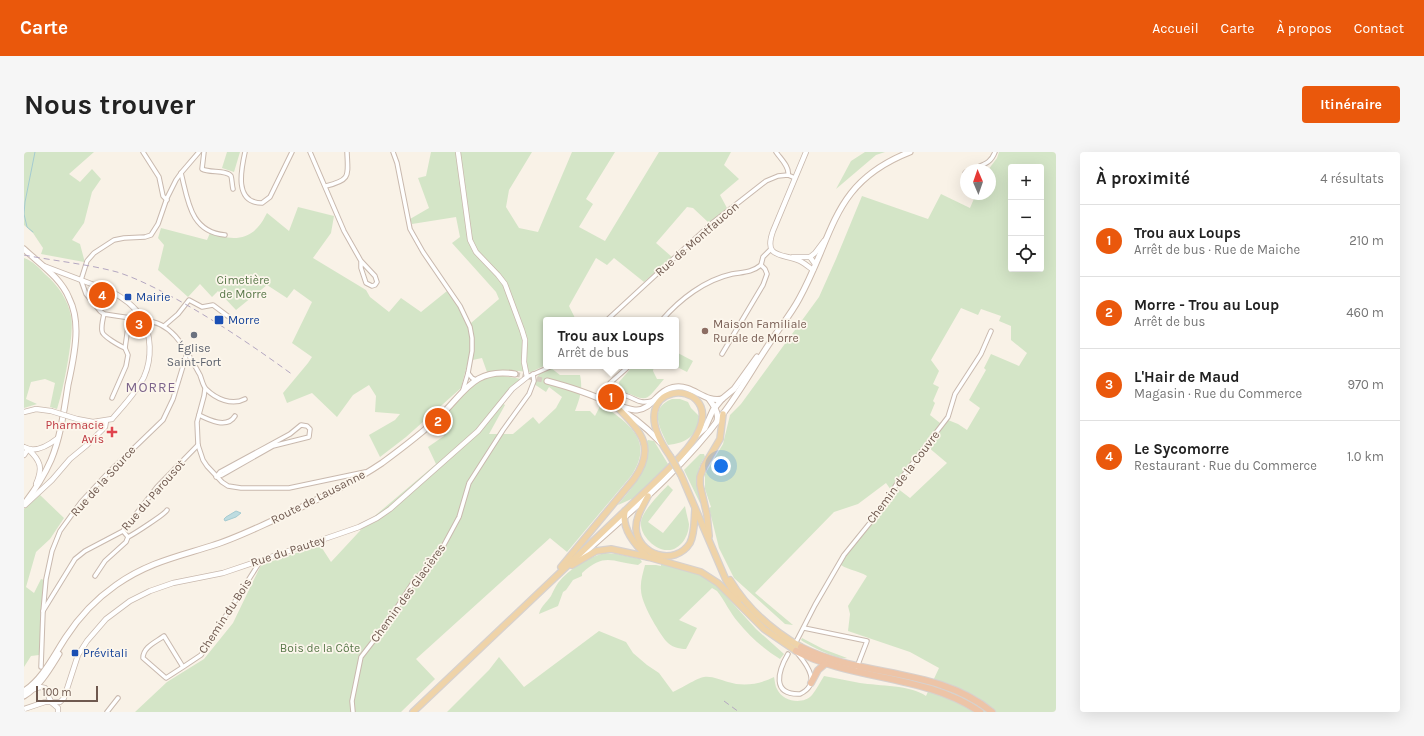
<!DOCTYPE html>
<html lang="fr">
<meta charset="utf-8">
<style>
body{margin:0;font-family:Karla,sans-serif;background:#f6f6f6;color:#222}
.controls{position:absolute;right:12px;top:12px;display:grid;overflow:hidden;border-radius:4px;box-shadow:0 4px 16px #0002}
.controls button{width:36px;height:36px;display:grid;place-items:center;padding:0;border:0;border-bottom:1px solid #e0e0e0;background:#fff;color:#222;font:20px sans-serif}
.compass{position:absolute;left:936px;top:12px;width:36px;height:36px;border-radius:50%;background:#fff;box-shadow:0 4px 16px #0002;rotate:358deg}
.scale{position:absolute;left:12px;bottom:10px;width:62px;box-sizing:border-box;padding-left:4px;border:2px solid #6f594f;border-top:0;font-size:11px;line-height:14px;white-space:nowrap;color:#6f594f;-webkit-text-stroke:3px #fcf6ec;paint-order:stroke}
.you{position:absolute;left:697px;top:314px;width:14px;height:14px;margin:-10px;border:3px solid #fff;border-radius:50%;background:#1a73e8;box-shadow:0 0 0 6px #1a73e833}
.badge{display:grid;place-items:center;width:26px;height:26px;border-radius:50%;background:#ea580c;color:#fff;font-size:13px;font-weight:700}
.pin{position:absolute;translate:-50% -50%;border:2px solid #fff;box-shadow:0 1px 4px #0006}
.popup{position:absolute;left:519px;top:165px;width:136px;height:52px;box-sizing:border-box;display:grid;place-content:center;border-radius:4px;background:#fff;filter:drop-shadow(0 1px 3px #0005);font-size:13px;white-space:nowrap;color:#767676}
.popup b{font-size:15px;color:#222}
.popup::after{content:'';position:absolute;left:50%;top:100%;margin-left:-8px;border:8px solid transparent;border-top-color:#fff}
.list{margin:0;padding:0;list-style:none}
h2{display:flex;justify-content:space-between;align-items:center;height:52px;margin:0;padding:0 16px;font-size:17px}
h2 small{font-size:13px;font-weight:400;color:#767676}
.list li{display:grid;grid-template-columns:26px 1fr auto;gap:12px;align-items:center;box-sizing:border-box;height:72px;padding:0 16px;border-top:1px solid #e0e0e0}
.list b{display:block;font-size:15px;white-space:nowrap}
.list p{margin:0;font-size:13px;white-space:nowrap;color:#767676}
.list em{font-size:13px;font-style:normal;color:#767676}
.icon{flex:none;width:22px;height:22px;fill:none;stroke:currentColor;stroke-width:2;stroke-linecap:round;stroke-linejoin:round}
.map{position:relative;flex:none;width:1032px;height:560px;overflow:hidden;border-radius:4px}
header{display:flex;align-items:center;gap:24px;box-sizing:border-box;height:56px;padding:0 20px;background:#ea580c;color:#fff}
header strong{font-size:19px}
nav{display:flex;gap:22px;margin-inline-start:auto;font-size:14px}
.intro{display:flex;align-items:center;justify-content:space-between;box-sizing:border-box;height:96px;padding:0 24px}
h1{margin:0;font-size:28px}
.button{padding:10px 18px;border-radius:4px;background:#ea580c;color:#fff;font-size:14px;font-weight:700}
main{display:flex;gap:24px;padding:0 24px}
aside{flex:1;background:#fff;border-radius:4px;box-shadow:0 4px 16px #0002}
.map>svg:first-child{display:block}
</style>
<header>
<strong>Carte</strong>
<nav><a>Accueil</a><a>Carte</a><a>À propos</a><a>Contact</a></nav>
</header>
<div class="intro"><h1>Nous trouver</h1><a class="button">Itinéraire</a></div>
<main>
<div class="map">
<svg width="1032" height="560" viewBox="0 0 1032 560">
<rect width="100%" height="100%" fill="#f9f2e7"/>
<g fill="#d4e5c7" fill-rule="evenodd">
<path d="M0,0h70l-25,22 11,8 12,-13 9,10 -9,13 -8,31 -12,17 8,4 4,15v3l-43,-8 2,-6 -10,-15 -9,-8z"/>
<path d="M203,0h13l-6,20 -12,-4z"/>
<path d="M407,0h101l-23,38 -3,17 13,21 19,4 34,-80h43l-29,47 7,5 -14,23 26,14 54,-89h72l-7,13 15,14 -19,16 7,13 -18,15 -16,-15 -6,-1 -31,36 16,14 -28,25 -30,-24 -7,7 -11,-7 -27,48 7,14h-30v45l-15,7 -28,-2 -16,2 -5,-14 -14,3 -7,27 -55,49 -26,20 -11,-22 26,-15 5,-6 -25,-2 1,-16 -7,-11 -16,10 -16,22 -25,-24 -25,10 -4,-10 25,-30 4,-6 -20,-14 20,-41 -18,-13 -7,9 -20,-13 -31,25 -18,-19 -6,6 -12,-13 -12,13 -30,-27 6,-25 -6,-7 3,-10 46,12 3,-7c17,6 35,9 48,-6 4,-4 6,-9 9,-14l22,18 9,-24 36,9 -3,17 -18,25 53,32 4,7 19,15 12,-14 20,14 26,-21 24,32 28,-24 -3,-7 -44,-49 8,-6 -4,-20 -44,7 -2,-5 19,-11 -11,-30 8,-2z"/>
<path d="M841,0h20l-9,3 -40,34 15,-28z"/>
<path d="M975,0h57v560h-609l42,-42 10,-13 25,30 75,-56 27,11 7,11 14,12 12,8 14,19c7,-3 24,-14 31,-15 9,-1 16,3 24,5 16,5 32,2 46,-5 1,4 1,9 3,12 6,13 26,16 35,6 5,-6 8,-13 12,-19 12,2 24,5 36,7 19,3 51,2 66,13l13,-28 -29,-16 -62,-21 2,-17 -2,-8 19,-30c-9,-6 -23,-6 -29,-14l12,-18 32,-38 9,-16 -5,-7 -28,21 -24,8 -79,81 38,32 -8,-1 -51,-46 -15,-30 -10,-40 2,-1 -6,-18v-15l18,-30 7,-29 11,-11 78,-107 17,-38 26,-63 66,23 13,-25 29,14 6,-14h14v-24h-2l9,-12zM987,15h30v102h-30zM937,156l17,7 3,-6 20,7 -2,5 12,5v14l16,13 -8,13 -28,-12 -7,14 2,2 -17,30 11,8 -13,22 -9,-6 -10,-4 -8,3 -10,-8 5,-12 -2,-2 6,-14 -6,-3 6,-13 -8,-11zM904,295l19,16 -37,35 -13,-10v-3z"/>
<path d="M0,106c9,3 15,10 22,17 12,10 22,25 25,41 4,16 -8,76 -14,93l-7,-2 5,-24 -10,-4 -14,3 -5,17 11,5 -13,4z"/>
<path d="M652,200l17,9 -6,11 -12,-6z"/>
<path d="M609,214h21l-1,5 4,8h7c-20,24 -15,23 -44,11l-1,-8z"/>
<path d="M527,216l9,7h20c3,14 0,23 -5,36h15l5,5 6,-12c28,20 54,36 30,72l-64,76 -17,-14 -134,121 19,20 -34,33h-266l32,-30 37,-23 29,-36 28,-58 59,-20 11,17 39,-42 66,-56 -8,-17 16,-11 -8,-11c12,-13 34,-42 50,-48 11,-3 24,0 35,2l-22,22 6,4 -16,29h24l20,-17 6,7 17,-16 6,-11 -13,-10 -3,5 -12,-8 5,-10z"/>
<path d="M648,247h8l8,3 3,6 8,8c-1,20 -13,27 -31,29 -8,-16 -20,-37 4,-46z"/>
<path d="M624,288l6,1 14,23 -32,33 -18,8c18,-23 30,-33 28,-63z"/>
<path d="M676,302h4l1,3c-12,16 -5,27 -4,45l-1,1 -16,-33z"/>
<path d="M644,333l5,5 -25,32 15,11 22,-27c1,6 3,13 4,18 0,12 -9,27 -22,26 -12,0 -27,-15 -26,-27 0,-11 19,-29 27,-38z"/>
<path d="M16,343l24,23 -14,21 -14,13 -10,35 8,6 7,-14 3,1 -5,75 -8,1 -7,11v-158z"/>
<path d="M581,401l12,1 23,5 2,3 -4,3c-26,-3 -33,-13 -56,8v3l-9,4 -7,10 -3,2 -5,14 -19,8c2,-8 7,-11 12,-18 2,-4 4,-9 7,-13 11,-14 30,-26 47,-30z"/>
<path d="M637,412l35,9 14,7 8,7 38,42 28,25 -4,5c-16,-10 -30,-22 -42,-37 -8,-9 -13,-21 -21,-31l-5,-3 -33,32 18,8 -11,21c-7,0 -15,-2 -20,-8 -8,-10 -25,-38 -25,-51 -1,-8 2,-17 4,-25h11l5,1z"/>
<path d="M778,486l21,11 24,9c-10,2 -37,-12 -46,-18z"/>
</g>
<path fill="#bedce0" stroke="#a5cbd1" d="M212,359l5,2 -5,4 -11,4 -1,-2 2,-2z"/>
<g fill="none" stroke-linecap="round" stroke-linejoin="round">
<path stroke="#a5cbd1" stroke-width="1" d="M9,80l-6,-5 -3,-13 1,-12 10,-50"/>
<path stroke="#d6ccc1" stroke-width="5" stroke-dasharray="5 2.5" stroke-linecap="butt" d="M491,222l32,7"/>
<defs>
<g id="minor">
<path d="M119,0l16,25 4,19 4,4"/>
<path d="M180,0l-2,17c7,4 25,1 29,7 1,3 1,9 2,13"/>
<path d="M221,0c-4,18 -11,51 17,51l8,-6 22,-45"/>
<path d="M286,0l34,79 17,30 14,15 2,6 -2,3 -3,1 -6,-3 -5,-15v-7"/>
<path d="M369,0l4,11 13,66 13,23 37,54 10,21 2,11v13l-4,22 -5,17"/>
<path d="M752,0c4,6 14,15 12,23"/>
<path d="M947,18c11,-6 19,-5 24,-18"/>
<path d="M157,21c7,27 9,59 44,62"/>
<path d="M941,21l1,-1"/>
<path d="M302,34c25,-6 22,-10 21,-34"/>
<path d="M80,162c-1,5 -3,12 -2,17 0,5 18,15 23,17"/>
<path d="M117,164l-10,2 -14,-2 -13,-2 -4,-3 -14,-17 -5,-14 6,-19 7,-8 20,-13 10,-2 21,-1 6,-2 7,-11 9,-26 9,-18 5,-7 18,-21"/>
<path d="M583,168l104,-96 55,-43 12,-5 10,-1 7,3"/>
<path d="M638,168c18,-21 43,-40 70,-46 11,-2 19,-1 29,-9l2,-8 8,-8"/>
<path d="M120,169c29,-1 44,33 56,54 2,5 3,11 6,14 10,10 26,17 39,10"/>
<path d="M140,174l14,-12 11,-14 13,7 11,-2 16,12"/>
<path d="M698,202l41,-69 4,-11 -2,-5 -4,-4"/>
<path d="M605,214c-3,3 -18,16 -19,17 -1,3 0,4 1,7 5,3 10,3 16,6 11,4 12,8 25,5"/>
<path d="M444,221l4,5 4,2"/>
<path d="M503,225l25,-11"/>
<path d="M181,237l-1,7 -7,26 1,23 5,15 4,6 15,16 6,4 13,2h48l76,-16"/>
<path d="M88,246l14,-32 2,-11 -3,-7 3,-21 3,-9"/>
<path d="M175,263c10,5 28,14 36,1"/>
<path d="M277,273l6,1 3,3 -1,8 -36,9 -51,29 -6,2 4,-5 70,-38z"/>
<path d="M104,385c6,-3 37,-23 39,-27"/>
<path d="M71,424l10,-15 21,-19 2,-5 -5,-6"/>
<path d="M19,459l32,-52 10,-8 38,-20 34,-44 41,-42"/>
<path d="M780,476l63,13 -10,26"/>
<path d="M773,488l18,-35 29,-50 38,-47 14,-23 52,-68 7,-23 26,-40 10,-23"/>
<path d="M764,502c-10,17 -17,41 12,40 21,-10 8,-28 -2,-40"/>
<path d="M17,515l2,-55 3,-33 6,-28 8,-20 21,-29 27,-29 55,-53 10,-21 14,-46"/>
<path d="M159,515l-17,11 -23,-20c0,-11 13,-16 21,-22l19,31 18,-12 60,-95"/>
<path d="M83,560l11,-14"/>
<path d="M329,560l-1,-11 9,-44 24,-31 29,-45 25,-27 20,-37 10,-34 34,-53 26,-36 5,-13 -1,-7"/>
</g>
<g id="tertiary">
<path d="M782,0l-33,79c-10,28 9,22 27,30 4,2 9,6 13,9"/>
<path d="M769,105h17l5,7"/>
<path d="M786,105l5,-4 9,-12"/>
<path d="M20,114l66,25c12,6 24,14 31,26 11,17 11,42 3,60 -8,16 -21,29 -32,42l-19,3 -16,-3"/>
<path d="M0,260l12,-3 15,2"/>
<path d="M0,295c11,7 25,-2 34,-9"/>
<path d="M4,297c13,12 15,19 8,35"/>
<path d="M0,303l4,-6"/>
<path d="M1,353l27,-25 18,-21 17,-14 18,-18 1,-6"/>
<path d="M10,537l6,-2 5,1 6,14 7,6v4"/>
<path d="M0,557l21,-7h15l4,-4 14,-43 9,-14 19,-22 24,-18 20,-10 23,-8 50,-10 113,-38 23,-8 18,-9 13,-9 88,-78 34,-42 15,-12 -3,-15 1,-22 -3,-10 -17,-46 -7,-9 -22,-23 -6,-12 -12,-88"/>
</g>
<g id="secondary">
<path d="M0,97c16,15 37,29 45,49 5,10 7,22 7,33 0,18 -4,36 -8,54 -4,25 -7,51 -17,75 -7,16 -16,30 -27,44"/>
<path d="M523,229c45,12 80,25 113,61"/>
<path d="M685,247c5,7 10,14 8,22"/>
<path d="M595,254c5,1 12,4 18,4 16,-1 20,-21 39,-23 17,-2 29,16 46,12"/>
<path d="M673,283l8,-7 8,-18 9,-11 12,-10 23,-32"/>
<path d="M557,404c49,-44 101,-87 141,-141 18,-23 32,-49 49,-74 9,-14 20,-27 28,-42 36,-65 32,-116 111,-147"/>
<path d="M0,539c19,-12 30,-36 42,-54 13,-20 30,-38 50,-52 31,-22 60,-28 95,-39 24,-7 49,-20 72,-30 33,-16 68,-32 99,-53 19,-14 39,-29 56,-45 26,-24 35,-51 77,-44"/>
<path d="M0,544c16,-10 25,-26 35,-42"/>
</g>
<g id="primary">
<path d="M657,323l45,105 13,20"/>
<path d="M624,344c-5,10 -12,20 -12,32 1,27 39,39 54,15 5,-10 4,-23 5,-33"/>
<path d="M601,359c-4,17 11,35 23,46"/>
<path d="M685,384l-2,-21 -7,-30v-8l4,-11 16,-27 3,-25"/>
<path d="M548,413l24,-14 15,-2 37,8 53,15 17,11 46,46 32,22"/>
<path d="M537,415l73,-88c24,-34 4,-50 -19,-74"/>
<path d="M706,428c17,28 43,51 71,67"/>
<path d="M389,560c79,-74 158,-150 237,-225 15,-15 41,-38 49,-57 23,-55 -84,-51 -29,26"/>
</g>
<g id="trunk">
<path d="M777,495c61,31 137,20 191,65"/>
<path d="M772,499c58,30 128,23 184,61"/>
<path d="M787,531l7,-13 7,-6"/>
</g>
</defs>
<use href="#minor" stroke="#c9b9ae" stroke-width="5.5"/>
<use href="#tertiary" stroke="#c9b9ae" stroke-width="6"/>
<use href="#secondary" stroke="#ccbaad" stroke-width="7"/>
<use href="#primary" stroke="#d7d1ce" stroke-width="8"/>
<use href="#trunk" stroke="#d7d1ce" stroke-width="8"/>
<use href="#minor" stroke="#fff" stroke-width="3.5"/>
<use href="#tertiary" stroke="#fff" stroke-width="4.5"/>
<use href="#secondary" stroke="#fff" stroke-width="5"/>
<use href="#primary" stroke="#efd3a8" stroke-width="5.5"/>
<use href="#trunk" stroke="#edc4a7" stroke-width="6"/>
<g stroke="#b4a7c1" stroke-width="1" stroke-dasharray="6 4" stroke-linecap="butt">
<path d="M0,103c31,6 63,9 93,17 22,7 42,18 61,28 41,23 78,48 115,75"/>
<path d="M700,549l15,11"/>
</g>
<defs>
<path id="tertiary-bridge" d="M27,259l26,8"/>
<path id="primary-bridge" d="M646,304l11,19"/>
</defs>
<use href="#tertiary-bridge" stroke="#c9b9ae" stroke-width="6" stroke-linecap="butt"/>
<use href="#primary-bridge" stroke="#d7d1ce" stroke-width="8" stroke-linecap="butt"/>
<use href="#tertiary-bridge" stroke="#fff" stroke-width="4.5"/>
<use href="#primary-bridge" stroke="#efd3a8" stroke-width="5.5"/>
</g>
<g fill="#1a4fb4" stroke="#fcf6ec" stroke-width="1.5">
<rect x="100" y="141" width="8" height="8" rx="2"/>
<rect x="190" y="163" width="10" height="10" rx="2"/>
<rect x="47" y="497" width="8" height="8" rx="2"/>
</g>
<circle fill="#8d6e63" stroke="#fcf6ec" stroke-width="1.5" cx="681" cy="179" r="4"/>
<circle fill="#6b7280" stroke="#fcf6ec" stroke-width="1.5" cx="170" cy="183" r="4"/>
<path fill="#e0444e" stroke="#fcf6ec" stroke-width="1.5" d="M86 274h4v4h4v4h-4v4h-4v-4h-4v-4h4z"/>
<g text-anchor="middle" stroke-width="3.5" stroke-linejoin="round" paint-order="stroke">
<g font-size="12" fill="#6f594f" stroke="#fcf6ec">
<text transform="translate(673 87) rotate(-41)" y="4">Rue de Montfaucon</text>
<text transform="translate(879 325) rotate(-53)" y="4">Chemin de la Couvre</text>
<text transform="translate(79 329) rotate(-48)" y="4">Rue de la Source</text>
<text transform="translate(129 343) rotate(-49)" y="4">Rue du Parousot</text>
<text transform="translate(294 345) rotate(-27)" y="4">Route de Lausanne</text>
<text transform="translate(264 399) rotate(-18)" y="4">Rue du Pautey</text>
<text transform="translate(384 441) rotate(-54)" y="4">Chemin des Glacières</text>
<text transform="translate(201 464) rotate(-57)" y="4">Chemin du Bois</text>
</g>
<g font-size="12" fill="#5a794b" stroke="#fcf6ec">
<text x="219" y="132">Cimetière<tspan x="219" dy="14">de Morre</tspan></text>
<text x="296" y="500">Bois de la Côte</text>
</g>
<g font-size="12" fill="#164399" stroke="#fcf6ec" text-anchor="start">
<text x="112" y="149">Mairie</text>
<text x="204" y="172">Morre</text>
<text x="59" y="505">Prévitali</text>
</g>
<g font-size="12" fill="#785e54" stroke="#fcf6ec" text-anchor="start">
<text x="689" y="176">Maison Familiale<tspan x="689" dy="14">Rurale de Morre</tspan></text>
</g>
<g font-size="12" fill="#5b616d" stroke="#fcf6ec">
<text x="170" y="200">Église<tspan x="170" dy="14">Saint-Fort</tspan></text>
</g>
<g font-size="12" fill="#be3a42" stroke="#fcf6ec" text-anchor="end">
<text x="80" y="277">Pharmacie<tspan x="80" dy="14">Avis</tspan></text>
</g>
<g font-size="14" letter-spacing="1" fill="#7e668c" stroke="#fcf6ec">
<text x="127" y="240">MORRE</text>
</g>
</g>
</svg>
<div class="controls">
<button>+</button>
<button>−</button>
<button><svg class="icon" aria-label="locate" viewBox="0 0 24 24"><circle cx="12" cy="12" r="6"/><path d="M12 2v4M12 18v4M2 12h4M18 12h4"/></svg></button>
</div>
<svg class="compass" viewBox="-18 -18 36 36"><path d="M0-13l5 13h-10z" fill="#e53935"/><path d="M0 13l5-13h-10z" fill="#767676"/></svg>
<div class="scale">100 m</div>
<div class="you"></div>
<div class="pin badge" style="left:587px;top:245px">1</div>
<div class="popup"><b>Trou aux Loups</b>Arrêt de bus</div>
<div class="pin badge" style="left:414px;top:269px">2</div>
<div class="pin badge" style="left:115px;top:172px">3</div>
<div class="pin badge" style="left:78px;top:143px">4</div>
</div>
<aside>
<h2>À proximité<small>4 résultats</small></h2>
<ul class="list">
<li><span class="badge">1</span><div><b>Trou aux Loups</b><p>Arrêt de bus · Rue de Maiche</p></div><em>210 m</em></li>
<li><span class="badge">2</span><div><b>Morre - Trou au Loup</b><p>Arrêt de bus</p></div><em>460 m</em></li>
<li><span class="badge">3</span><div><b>L'Hair de Maud</b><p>Magasin · Rue du Commerce</p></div><em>970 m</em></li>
<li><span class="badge">4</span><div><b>Le Sycomorre</b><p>Restaurant · Rue du Commerce</p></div><em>1.0 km</em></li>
</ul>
</aside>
</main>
